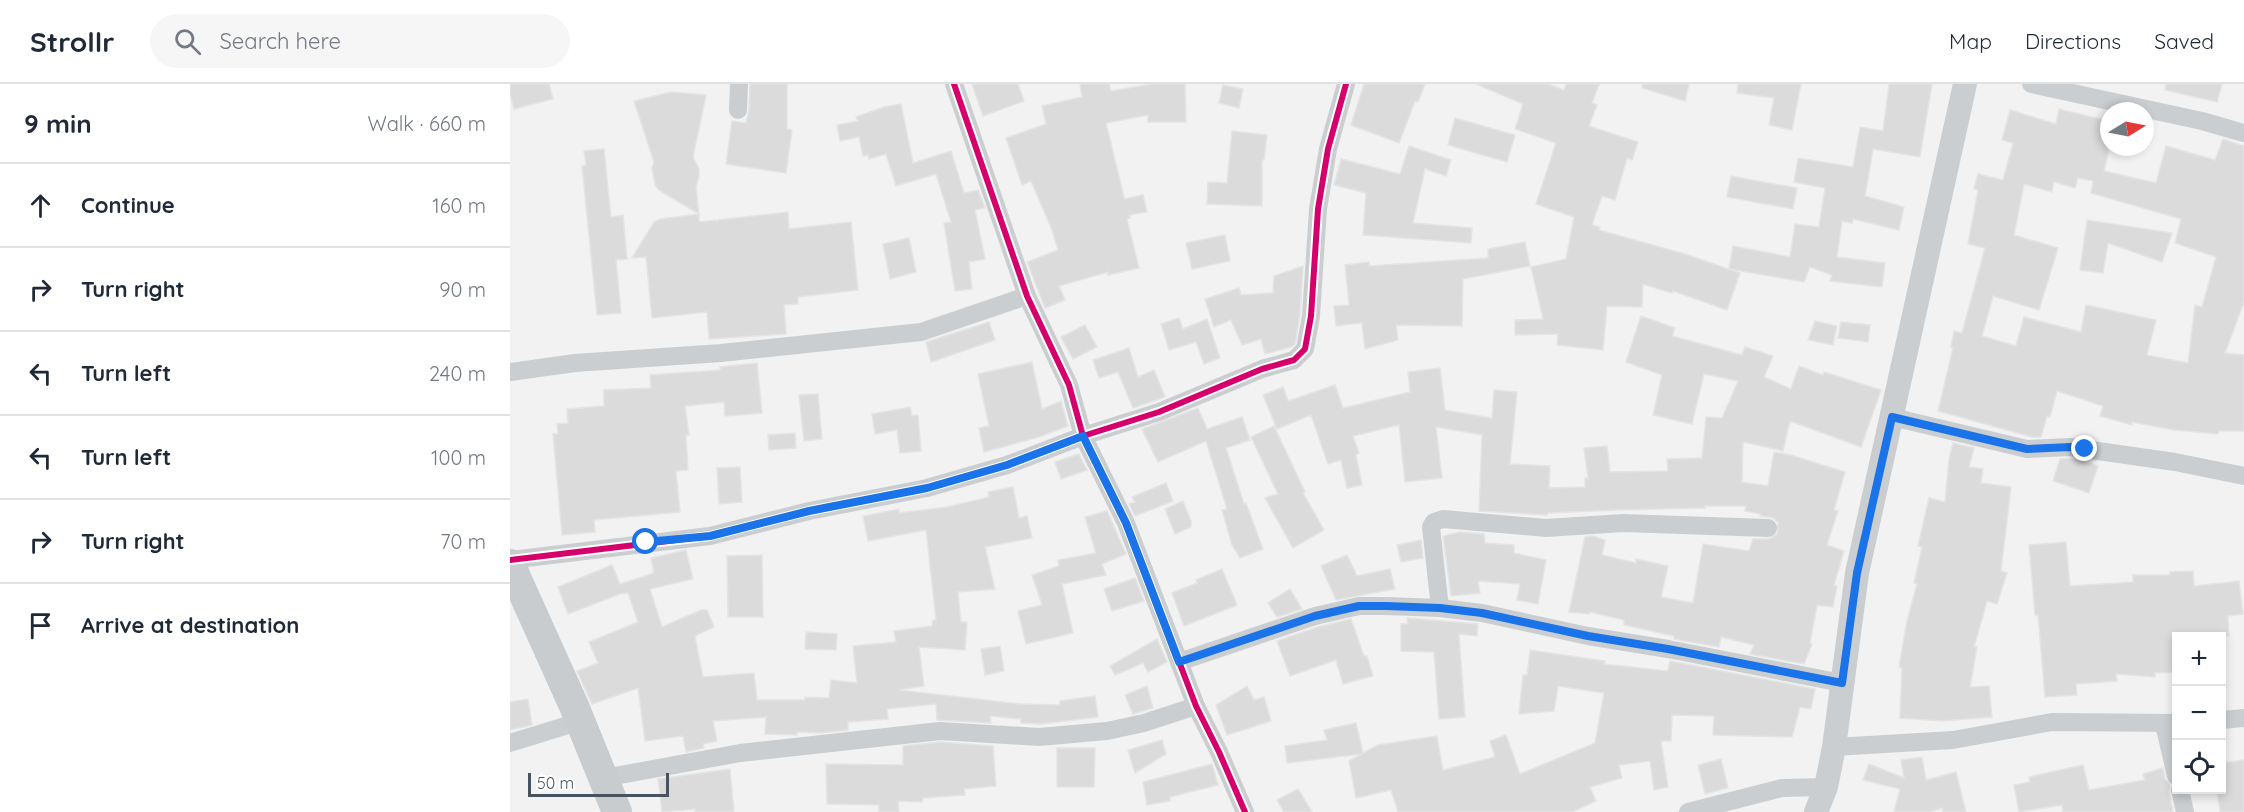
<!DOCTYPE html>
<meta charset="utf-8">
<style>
body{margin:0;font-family:Quicksand,sans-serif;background:#f6f6f7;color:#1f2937}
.controls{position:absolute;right:18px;bottom:18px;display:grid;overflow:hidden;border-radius:0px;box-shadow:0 3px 9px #0003}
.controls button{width:54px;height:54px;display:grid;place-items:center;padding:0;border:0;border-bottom:2px solid #e0e1e3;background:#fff;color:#1f2937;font:30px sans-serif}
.compass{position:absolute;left:1590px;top:18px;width:54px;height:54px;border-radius:50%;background:#fff;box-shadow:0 3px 9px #0003;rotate:80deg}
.scale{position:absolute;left:18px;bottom:15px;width:141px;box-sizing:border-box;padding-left:6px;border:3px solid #475460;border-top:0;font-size:16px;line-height:21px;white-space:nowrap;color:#475460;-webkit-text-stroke:4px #fff;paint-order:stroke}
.stop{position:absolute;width:18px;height:18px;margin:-14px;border:4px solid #1a73e8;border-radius:50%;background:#fff}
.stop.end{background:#1a73e8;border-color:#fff;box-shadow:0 2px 6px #0008}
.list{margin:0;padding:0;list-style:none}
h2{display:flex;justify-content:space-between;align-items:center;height:78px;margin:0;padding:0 24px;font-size:26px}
h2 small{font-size:20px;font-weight:400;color:#747a83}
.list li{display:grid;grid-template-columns:39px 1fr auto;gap:18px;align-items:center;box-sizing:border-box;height:84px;padding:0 24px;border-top:2px solid #e0e1e3}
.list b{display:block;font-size:22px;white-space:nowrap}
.list em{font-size:20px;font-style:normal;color:#747a83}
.icon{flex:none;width:33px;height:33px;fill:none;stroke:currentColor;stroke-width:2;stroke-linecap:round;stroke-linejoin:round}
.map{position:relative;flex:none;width:1734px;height:728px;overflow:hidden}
header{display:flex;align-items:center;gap:36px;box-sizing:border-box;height:84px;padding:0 30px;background:#fff;border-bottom:2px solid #e0e1e3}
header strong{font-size:28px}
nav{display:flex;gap:33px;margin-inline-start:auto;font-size:21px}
.search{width:420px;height:54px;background:#f6f6f7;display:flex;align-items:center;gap:15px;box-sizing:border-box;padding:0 21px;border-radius:33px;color:#747a83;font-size:22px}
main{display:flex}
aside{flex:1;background:#fff}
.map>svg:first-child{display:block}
</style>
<header>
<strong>Strollr</strong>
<div class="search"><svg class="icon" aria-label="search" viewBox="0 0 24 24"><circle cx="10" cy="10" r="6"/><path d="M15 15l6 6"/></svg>Search here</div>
<nav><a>Map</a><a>Directions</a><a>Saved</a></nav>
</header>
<main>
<aside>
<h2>9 min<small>Walk · 660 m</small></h2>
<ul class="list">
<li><svg class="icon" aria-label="ahead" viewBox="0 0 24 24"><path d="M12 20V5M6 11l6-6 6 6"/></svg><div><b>Continue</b></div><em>160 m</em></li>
<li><svg class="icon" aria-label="right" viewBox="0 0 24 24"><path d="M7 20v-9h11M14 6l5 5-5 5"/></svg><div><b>Turn right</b></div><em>90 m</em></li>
<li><svg class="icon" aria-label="left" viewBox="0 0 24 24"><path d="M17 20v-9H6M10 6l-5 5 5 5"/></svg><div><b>Turn left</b></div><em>240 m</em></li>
<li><svg class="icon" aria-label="left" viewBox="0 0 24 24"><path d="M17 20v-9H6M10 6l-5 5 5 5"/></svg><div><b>Turn left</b></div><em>100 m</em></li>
<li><svg class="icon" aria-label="right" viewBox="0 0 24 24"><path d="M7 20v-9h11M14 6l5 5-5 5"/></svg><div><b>Turn right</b></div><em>70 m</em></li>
<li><svg class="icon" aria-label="arrive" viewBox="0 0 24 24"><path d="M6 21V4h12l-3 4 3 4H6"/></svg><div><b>Arrive at destination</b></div></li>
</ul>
</aside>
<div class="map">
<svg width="1734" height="728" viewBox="0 0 1734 728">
<rect width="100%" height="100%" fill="#f2f2f2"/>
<g fill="#dbdbdc" stroke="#e4e4e5" stroke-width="1.5" fill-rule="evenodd">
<path d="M0,0h39l4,15 -39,10 -4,-15z"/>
<path d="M240,0h37v45l5,1 -6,43 -60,-9 6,-43 14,2 3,-13z"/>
<path d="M462,0h46l6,17 -41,15z"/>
<path d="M570,0h29l2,7 41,-7h33l1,38h-38v-7l-42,8 18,74 1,2 18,-4 4,17 -18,3 1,3 -3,1 12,49 -31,7v-3l-49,14 6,14 -20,8 -18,-46 31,-12 -6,-20 -21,-49 -9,4 -16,-47 40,-14 -4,-18 40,-9z"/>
<path d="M854,0h61l-7,18 -3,-1 -16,42 -48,-18z"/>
<path d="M966,0h72l16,6 2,-6h33l-7,19 5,2 -8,21 49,16 -6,18 -5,-2 -12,42 -13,-4 -10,29 8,2 -1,3 86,24 55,19 -13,37 -54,-19 -1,2 -29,-9 -1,23 -35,-1 -4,44 -46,-5 1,-11 -43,1v-15l28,-1 -12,-52 35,-8 8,-42 -38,-13 20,-61 -41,-14 8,-25z"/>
<path d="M1132,0h47l-4,17 -43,-13z"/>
<path d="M1228,0h63l-9,46 -23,-5 5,-27 -37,-5z"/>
<path d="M1379,0h43l-12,73 -47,-8 -8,47 39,11 -5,23 -46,-11 -1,4 -10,-2 -5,36 48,6 -3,24 -52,-6 2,-6 -22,-8 -6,15 -75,-13 4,-23 57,11 5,-33 24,3 6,-39 -31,-6 4,-24 55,9 7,-40 23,4z"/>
<path d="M1656,0h56l-5,18 -52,-12z"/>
<path d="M713,1l20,4 -4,19 -20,-5z"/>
<path d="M161,8l35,3 -13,62 6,12v8l-3,10 3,27 -39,-23 -5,-6 -3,-17 2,-6 -20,-61z"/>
<path d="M391,20l12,59 38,-12 13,42 14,-3 7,18 -10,2 10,49 -16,3 3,27 -17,2 -11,-68 7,-1 -15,-48 -40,12 -10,-32 -17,5 -1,-4 -5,1 -4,-19 -19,4 -3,-16 21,-4 -2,-4 28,-10z"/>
<path d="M1549,25l50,12v29l-5,21 52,12 10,-37 49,14 8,-21 21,7v156l-19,51 19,2v76h-25l-1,3 -44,-4 -42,-8v3l-32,-9 3,-10 -46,-15 -7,26 -3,-1 -6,21h-9l-94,-26 15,-63 -2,-1 3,-16 8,2 23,-85 -17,-4 10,-54 -4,-1 4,-15 25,6 10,-37 -11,-3 8,-30 46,14zM1568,94l15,3 -2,12 90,26 -6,24 41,14 -14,50 -7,-2 -7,58 -41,-8 9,-35 -70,-15 -5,27 -57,-15 -8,29 -34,-10 11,-40 46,14 19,-62 -44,-13 10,-51 28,8 2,-10 21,6z"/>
<path d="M945,34l60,17 -8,27 -59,-17z"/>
<path d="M722,47l35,4 -3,25h-2v46l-55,-2 1,-22 19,1z"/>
<path d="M899,62l42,14 -5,16 -21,-7 -12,54 59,5 -1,15 -108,-8 3,-42 -32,-8 7,-26 59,15z"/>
<path d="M94,65l7,68 12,-2 4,44 -11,1 5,53 -24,2 -15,-149 4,-1 -2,-14z"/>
<path d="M1221,92l66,12 -4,21 -66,-12z"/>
<path d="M278,128l1,17 62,-7 7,68 -60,7v7l-14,1 2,29 -77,5 -2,-27 -55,6 -6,-61 -14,1 22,-36 6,-3 39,-5v8l18,-2v2l1,-2z"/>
<path d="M1577,136l85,13 -10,29 -54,-19 -5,30 -23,-3z"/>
<path d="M715,151l5,26 -38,8 -6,-26z"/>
<path d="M399,154l7,34 -26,7 -7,-35z"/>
<path d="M1015,158l5,24 -67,13 -1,47 -66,-1 2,15 -33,9 -3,-26 -26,3 -2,-20 15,-1 -4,-40 24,-3v4l119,-8v-9z"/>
<path d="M793,182l-3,49 -5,29 -4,3 -26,7 -4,-15 -19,6 -11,-25 -17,7 -9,-28 34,-11 2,7 32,-2 1,-17z"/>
<path d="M1131,232l34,12 -3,8 70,19 3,-8 28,9 -9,21 27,12 8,-23 24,9 1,-3 57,18 -20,57 -71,-26 -7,30 -40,-9 -1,40 26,4 6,-34 17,3 54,17 -11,38 4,1 -11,34 17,6 -10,34 3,1 -4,21 -16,-2 -7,38 2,1 -8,20 -54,-10 4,-9 -33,-8 -2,10 -45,-8v-3l-50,-11v-5l-34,-8 -1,2 -20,-2 16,-75 8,-1 12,4 -3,15 34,8v-4l32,7 -7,31 32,6 10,-59 46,7 4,-12h15l9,-5 1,-11 -5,-5 -13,-2 1,-2 -16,-3 1,-5h-41v2l-88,2 -69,3 -1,2 -68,-4 3,-76 -46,-8 6,51 -37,4 -6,-57 -46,11 6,17 -3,2 6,30 -15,3 -6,-28 -13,4 -17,-49 -34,14 -14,-34 20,-8 5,14 47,-16 8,23 67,-16 -2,-20 32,-4 5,42 47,8 2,-28 23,2 -7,72 40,2 -1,22 36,-1v-9h3l-4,-30 23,-2 3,26 58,-1 -1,-12 35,-1 4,-41 16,1 16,-37 -34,-7 -12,50 -39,-9 9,-40 -36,-13z"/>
<path d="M669,234l4,11 24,-10 13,39 -16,6 -8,-22 -27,8 -8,-26z"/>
<path d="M1305,237l22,5 -4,19 -25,-5z"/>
<path d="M479,238l6,18 -64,22 -5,-20z"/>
<path d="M1331,238l29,3 -2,17 -30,-4z"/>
<path d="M575,241l12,22 -24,12 -12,-22z"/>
<path d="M619,264l9,29 16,-7 11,27 -32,11 -15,-36 -19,6 -6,-18z"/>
<path d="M522,278l10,47 19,-8 7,25 -29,11 -55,15 -5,-24 10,-2 -11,-52z"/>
<path d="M247,279l5,50 -37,3 -1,-14 -39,4 4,29h-3l2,35 -12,1 4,41 -86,8 1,12 -33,3 -9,-101h5l-1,-10 11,-1 -1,-14 37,-3v-16l47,-2 -1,-13 71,-5 -1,-3z"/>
<path d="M308,310l4,45 -18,2 -5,-46z"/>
<path d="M400,323l2,9 6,-1 3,36 -21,2 -3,-23 -22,4 -3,-20z"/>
<path d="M688,324l9,21 35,-12 8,23 -24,8 18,56 2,-1 17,46 -23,9 -8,-13 -10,-35 5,-1 -21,-68 -48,21 -16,-33z"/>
<path d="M764,342l31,66 -2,1 21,37 -31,18 -28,-50 13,-4 -27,-57z"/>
<path d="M285,349l1,15 -27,2 -1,-15z"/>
<path d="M1443,359l21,5 -5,19 14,2 -2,14 30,4 -10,84 6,2 -10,31 -10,-3 -13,46h3l-7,40 19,-1 3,31 -50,4 -42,-3 2,-50 -3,-1 8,-46 10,-37 -3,-1 8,-36 -4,-1 11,-48 16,4 4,-43z"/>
<path d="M569,370l8,16 -26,9 -6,-17z"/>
<path d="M1550,375h15l23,7 -9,27 -36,-12z"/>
<path d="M230,383l2,35 -23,2 -2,-36z"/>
<path d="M656,399l7,18 -38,15 -6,-12 6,-2 -3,-5z"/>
<path d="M503,403l6,31 8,-2 5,22 -47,9 10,42 -37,3 3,30h6l-2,28 -46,-3 5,39 -25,4 121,14 40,1v-4l35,-5 3,21 -57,7 -20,-1v-4l-31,-3 1,7 -54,-3 -1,-16 -49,5 1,10 -40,3v8l-27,3 -24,-1v3l-32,-1 1,-17 -53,4 4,20 -14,3 1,4 -18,4 -3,-16 -38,5 -7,-53 -46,16 -15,-33 21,-8 -9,-21 49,-20 -10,-29 -8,1 -52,20 -10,-27 54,-22 8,19 34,-11 -3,-15 35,-8 7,29 -43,10 12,38 39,-17h6l7,17 -19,9 8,41 51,-4 3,27h48v-3l24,1 2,-18 26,3 -4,-37 43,-4 -2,-11 38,-5 1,-6h3l-10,-90 -58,11 -5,-25 36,-7v4l48,-6 42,-10 -1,-5z"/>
<path d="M673,417l8,20v6l-16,7 -10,-25z"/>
<path d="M597,427l19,43 -24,10 4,11 -44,9 11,49 -47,11 -8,-33 24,-6 -10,-30 27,-9 -1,-6 38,-7 -11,-36z"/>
<path d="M950,448l24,2 1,9 29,2v8l32,7 -8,44 -21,-4 3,-16 -42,-3 2,12 -29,3 -8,-60z"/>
<path d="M911,456l2,18 -22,4 -4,-17z"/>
<path d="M1556,458l4,44 63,-4v-7h37v-3l23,-1 1,15 45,-5 4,33 -15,2 1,20h-53v36l-21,1v4l-39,-3 1,7 -41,3 1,11 -32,2 -7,-82h-3l-6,-70z"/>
<path d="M252,471l1,62h-35l-1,-61z"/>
<path d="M837,471l10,21 33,-7 5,20 -59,11 -15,-34z"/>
<path d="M712,485l15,36 -53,21 -12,-33 25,-10 -1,-3z"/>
<path d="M625,494l9,23 -32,10 -8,-22z"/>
<path d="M780,505l12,20 -25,8 -9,-14z"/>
<path d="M897,534l71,6 -1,12 -18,-2 6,83 -26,2 -5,-67 -33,-1v-27h7z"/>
<path d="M841,535l13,37h3l6,20 -30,8 -7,-24 -46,16 -13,-35 41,-14z"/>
<path d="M296,548l31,2 -1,16 -31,-1z"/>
<path d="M647,555l10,23 -19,10 -5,-9 -28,12 -5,-9z"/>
<path d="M490,562l4,25 -19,4 -4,-26z"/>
<path d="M1020,566l75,11 -1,3 64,7 2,-10 145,28 -4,20 -11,-2 -8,30 -79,-2 1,-19 -42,-1 -1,26h-10l7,46 -14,3 -4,-29 -31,4 3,13 -32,9 6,14 -24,11h-174l-7,-22 -35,8 -7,-37 13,-7 -75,9 -2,-17 42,-6 -3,-10 32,-7 7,30 15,-8 59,-9 6,34 52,-13 -5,-16 16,-6 14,39 75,-31 9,-50 -46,-7 -4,25 -35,3 4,-39h4z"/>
<path d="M637,602l6,22 -20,6 -8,-19z"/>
<path d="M737,602l7,14 10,-3 7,24 -44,14 -11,-30z"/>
<path d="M18,615l4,26 -22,5v-28z"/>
<path d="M652,656l4,14 -31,19 -7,-23z"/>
<path d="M430,658l53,4 3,40 -32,3 1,6 -42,3 -1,4 -24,-1 1,11h-20v-7l-52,-1 -1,-40 77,1v-19z"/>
<path d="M547,664h38l-1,39h-37z"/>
<path d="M1412,673l4,23 30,-8 10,40h-23l-1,-4 -13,4h-35l6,-23 -37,-9 6,-16 35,14 -3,-18z"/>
<path d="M1211,675l7,29 -23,6 -7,-29z"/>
<path d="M1734,676v52h-24l-3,-23h5v-26z"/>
<path d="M702,680l6,21 -48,12v4l-23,4 -4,-23z"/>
<path d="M1573,681l6,25 56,-10 -2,-6 20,-6 2,11 5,6 -1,7 4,20h-110l-1,-7 -43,7 -5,-27 16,-3 -1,-5z"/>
<path d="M220,685l4,43h-39v-3l-33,3 -4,-33z"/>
<path d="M788,705l14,23h-28l-7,-12z"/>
</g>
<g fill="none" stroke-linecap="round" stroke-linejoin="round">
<g stroke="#cbced1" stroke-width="18">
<path d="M444,0l73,212 42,89 14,51 43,87 70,183 23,46 26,60"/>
<path d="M1521,0l171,37 42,12"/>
<path d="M228,26l1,-26"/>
<path d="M0,288l65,-9 146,-10 200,-21 106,-36"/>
<path d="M1382,333l135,32 43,-2 105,15 69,14"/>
<path d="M0,476l200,-24 99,-25 118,-23 80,-23 76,-29 76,-24 103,-43 32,-9 11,-11 6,-33 7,-107 10,-60 18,-65"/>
<path d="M930,524l-9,-81 3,-5 9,-3 103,9 77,-5 145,5"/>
<path d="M669,578l136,-46 44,-10h27l54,2 42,5 106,23 80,13 174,34"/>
<path d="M1712,636l22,-2"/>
<path d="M1654,640l12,52"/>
<path d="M0,659l55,-17"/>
<path d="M1324,663l119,-7 99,-18 124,1"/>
<path d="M94,694l136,-25 200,-22 99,6 68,-6 37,-8 52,-17"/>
<path d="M1670,706l5,22"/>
<path d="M1178,728l94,-24 44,-1"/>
</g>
<path stroke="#cbced1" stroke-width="24" d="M1306,728l10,-25 8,-40 23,-174 108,-489"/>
<path stroke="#c8cccf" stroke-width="30" d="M0,480l64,142 43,106"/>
<defs>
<g id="cycleway">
<path d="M444,0l73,212 42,89 14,51 43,87 70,183 23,46 26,60"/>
<path d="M0,476l200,-24 99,-25 118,-23 80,-23 76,-29 76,-24 103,-43 32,-9 11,-11 6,-33 7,-107 10,-60 18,-65"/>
</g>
</defs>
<use href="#cycleway" stroke="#fff" stroke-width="10"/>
<use href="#cycleway" stroke="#d6006c" stroke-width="6"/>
</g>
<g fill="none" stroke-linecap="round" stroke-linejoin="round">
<path stroke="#1a73e8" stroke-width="8" d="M136,458l64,-6 99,-25 118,-23 80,-23 76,-29 43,87 53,139 136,-46 44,-10h27l54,2 42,5 106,23 80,13 174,34 15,-110 35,-156 135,32 43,-2 15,2"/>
</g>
</svg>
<div class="controls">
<button>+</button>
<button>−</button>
<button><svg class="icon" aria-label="locate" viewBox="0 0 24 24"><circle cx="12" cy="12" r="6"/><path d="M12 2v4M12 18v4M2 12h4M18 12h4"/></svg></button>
</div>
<svg class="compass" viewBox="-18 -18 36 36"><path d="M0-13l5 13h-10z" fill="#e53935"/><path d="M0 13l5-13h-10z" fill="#747a83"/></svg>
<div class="scale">50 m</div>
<div class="stop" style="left:136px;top:458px"></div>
<div class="stop end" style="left:1575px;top:365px"></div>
</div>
</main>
